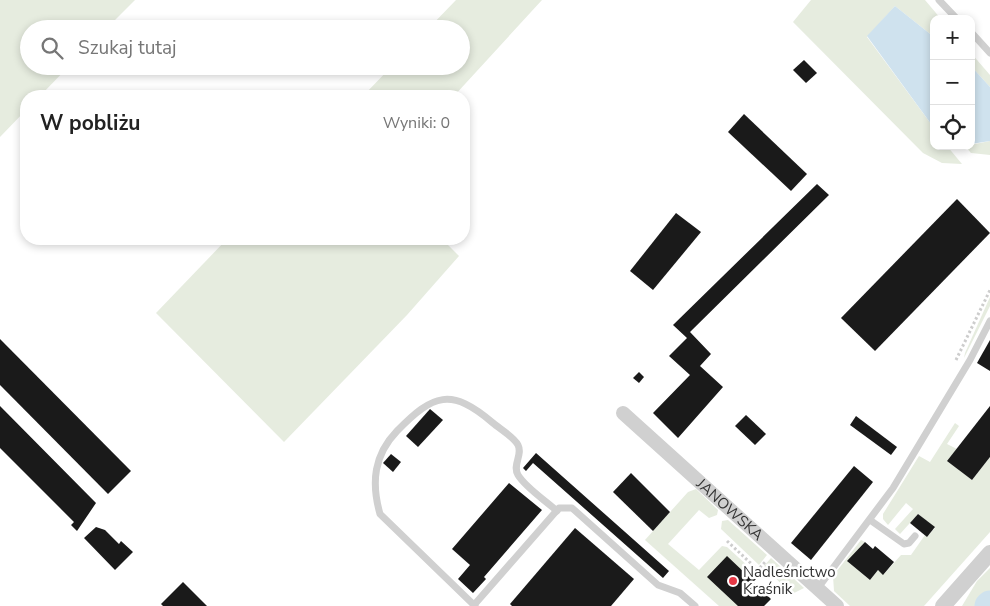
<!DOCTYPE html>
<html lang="pl">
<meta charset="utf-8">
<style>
body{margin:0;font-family:"Nunito Sans",sans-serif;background:#f2f2f2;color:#222}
.controls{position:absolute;right:15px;top:15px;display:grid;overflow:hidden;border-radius:10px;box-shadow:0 2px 8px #0003}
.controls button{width:45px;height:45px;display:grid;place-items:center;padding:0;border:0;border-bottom:1px solid #e0e0e0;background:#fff;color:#222;font:25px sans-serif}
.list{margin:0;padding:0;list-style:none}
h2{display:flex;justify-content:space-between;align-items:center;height:65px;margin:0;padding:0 20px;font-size:21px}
h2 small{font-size:16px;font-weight:400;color:#767676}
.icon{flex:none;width:28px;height:28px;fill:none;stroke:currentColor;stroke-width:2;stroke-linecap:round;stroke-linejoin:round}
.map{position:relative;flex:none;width:990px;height:606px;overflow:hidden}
.search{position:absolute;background:#fff;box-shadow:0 2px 8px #0003;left:20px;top:20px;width:450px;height:55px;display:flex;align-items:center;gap:12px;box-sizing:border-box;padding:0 18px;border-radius:28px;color:#767676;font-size:19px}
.panel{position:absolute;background:#fff;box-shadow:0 2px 8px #0003;left:20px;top:90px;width:450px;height:155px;border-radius:20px}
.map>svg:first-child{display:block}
</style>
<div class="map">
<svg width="990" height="606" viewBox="0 0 990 606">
<rect width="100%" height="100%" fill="#fff"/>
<g fill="#e6ecdf">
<path d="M0,0h135l-29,29h-77v37h40l-29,30h-14v14l-26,27z"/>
<path d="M456,0h86l-88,96h-91l29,-30h69v-37h-33z"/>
<path d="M811,0h114l16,19h-7v18l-39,-31 -28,31 67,91v18h13l15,18 -20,-1 -19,-10 -130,-131z"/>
<path d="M971,53l19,22v12l-19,-21z"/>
<path d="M990,141v14l-19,-2 -6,-7z"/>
<path d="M227,239h215l17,17 -52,59 -123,127 -128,-129z"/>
<path d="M990,297v9l-26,52 1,-5z"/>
<path d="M955,423l4,3 -12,18 10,5 -9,12 24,19 18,-23v75l-66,74h-74l-16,-15 -1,-15 28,-36 4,2 -17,19 22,19 8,-10 6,4 17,-19h10l14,-20 2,2 8,-9 -17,-14 -18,20 -5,-5 18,-20 -7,-6 -18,22 -5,-6v-5l36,-58 11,6z"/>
<path d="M696,489l22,21 -1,5 -8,3 -10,-8 -31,34 31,26 23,-24 5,1 22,20 -11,39h-19l-74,-66 43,-48z"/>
<path d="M728,520l39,35 -8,10 -38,-36 1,-8z"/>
<path d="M771,558l33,30 -10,5 -5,-1 -25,-26z"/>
<path d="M990,568v34l-4,4h-24l15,-25z"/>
</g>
<g fill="#cfe2ee">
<path d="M895,6l39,31v91l-67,-92z"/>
<path d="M971,66l19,21v54l-19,3z"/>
</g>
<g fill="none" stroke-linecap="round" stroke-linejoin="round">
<path stroke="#cfe2ee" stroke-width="29" d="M989,606l1,-1"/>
</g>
<g fill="#1a1a1a">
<path d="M804,60l13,13 -11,10 -13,-13z"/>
<path d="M744,114l63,60 -16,17 -63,-59z"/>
<path d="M817,184l12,11 -139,137 21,22 -11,12 23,21 -45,51 -25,-25 37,-38 -21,-19 18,-18 -14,-13z"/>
<path d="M957,199l33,34 -115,118 -34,-33z"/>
<path d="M676,213l25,19 -48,58 -23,-19z"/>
<path d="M0,339l131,132 -23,23 -108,-109z"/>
<path d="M990,340v31l-13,-8z"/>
<path d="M639,372l5,5 -5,6 -6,-5z"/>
<path d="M0,406l96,97 -19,28 -6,-6 3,-3 -74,-74z"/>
<path d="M990,406v51l-18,23 -25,-19z"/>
<path d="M430,409l13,11 -25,27 -12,-11z"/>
<path d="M746,415l20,19 -11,11 -20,-19z"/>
<path d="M856,416l41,31 -6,8 -41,-30z"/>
<path d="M536,453l133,118 -6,7 -130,-115 -7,8 -3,-3z"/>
<path d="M391,454l10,8 -8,10 -10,-9z"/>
<path d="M854,466l19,16 -62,78 -20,-17z"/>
<path d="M631,473l39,39 -17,19 -40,-39z"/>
<path d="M509,483l33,27 -58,67 2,2 -13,14 -15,-14 12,-14 -18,-16z"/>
<path d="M918,514l17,13 -8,10 -17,-14z"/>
<path d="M96,527l9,3 14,14 2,-3 12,11 -18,18 -31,-32z"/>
<path d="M575,528l59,51 -23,27h-99l-2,-2z"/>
<path d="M865,542l8,7 2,-3 19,16 -11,13 -5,-5 -8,10 -23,-19z"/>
<path d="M727,556l19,18 3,-3 7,8 -3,3 18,17 -7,7h-26l-31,-29z"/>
<path d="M183,582l24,24h-44l-2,-2z"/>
</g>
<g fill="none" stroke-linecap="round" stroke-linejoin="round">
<g stroke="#cdcdcd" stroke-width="3" stroke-dasharray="2.5 2.5" stroke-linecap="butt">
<path d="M956,360l34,-70"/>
<path d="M727,541l31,29"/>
<path d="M753,575l13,-14"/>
</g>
<g stroke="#d0d0d0" stroke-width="7">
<path d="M939,0l18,19"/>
<path d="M971,32l19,21"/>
<path d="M870,520l34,24 5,-1 6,-7"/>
<path d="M818,588l75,-100 77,-128 20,-39"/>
<path d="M474,605l85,-97h13l86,77 22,8 15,13"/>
<path d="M475,606l-95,-92c-9,-32 -6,-59 17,-83 36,-37 54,-44 96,-8 7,6 21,14 25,22 5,10 -6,20 0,30 8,13 27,25 39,36"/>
</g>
<path stroke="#d0d0d0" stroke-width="14" id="s1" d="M623,413l214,193"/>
<path stroke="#d0d0d0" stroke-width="16" d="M943,606l47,-53"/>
</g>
<circle fill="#e63946" stroke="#fff" stroke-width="2" cx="733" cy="581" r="5"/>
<g text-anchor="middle" stroke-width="5" stroke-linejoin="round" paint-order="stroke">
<g font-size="15" fill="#333" stroke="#fff">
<text dy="5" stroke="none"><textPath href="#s1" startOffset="144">JANOWSKA</textPath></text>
</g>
<g font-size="15" fill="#333" stroke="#fff" text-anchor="start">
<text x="743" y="577">Nadleśnictwo<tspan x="743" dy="17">Kraśnik</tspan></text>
</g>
</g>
</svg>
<div class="controls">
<button>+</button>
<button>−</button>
<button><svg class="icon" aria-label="locate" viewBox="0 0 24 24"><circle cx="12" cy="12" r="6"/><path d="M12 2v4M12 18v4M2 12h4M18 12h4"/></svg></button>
</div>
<div class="search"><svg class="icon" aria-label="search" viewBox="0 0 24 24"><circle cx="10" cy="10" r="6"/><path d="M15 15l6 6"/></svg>Szukaj tutaj</div>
<section class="panel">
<h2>W pobliżu<small>Wyniki: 0</small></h2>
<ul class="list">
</ul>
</section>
</div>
